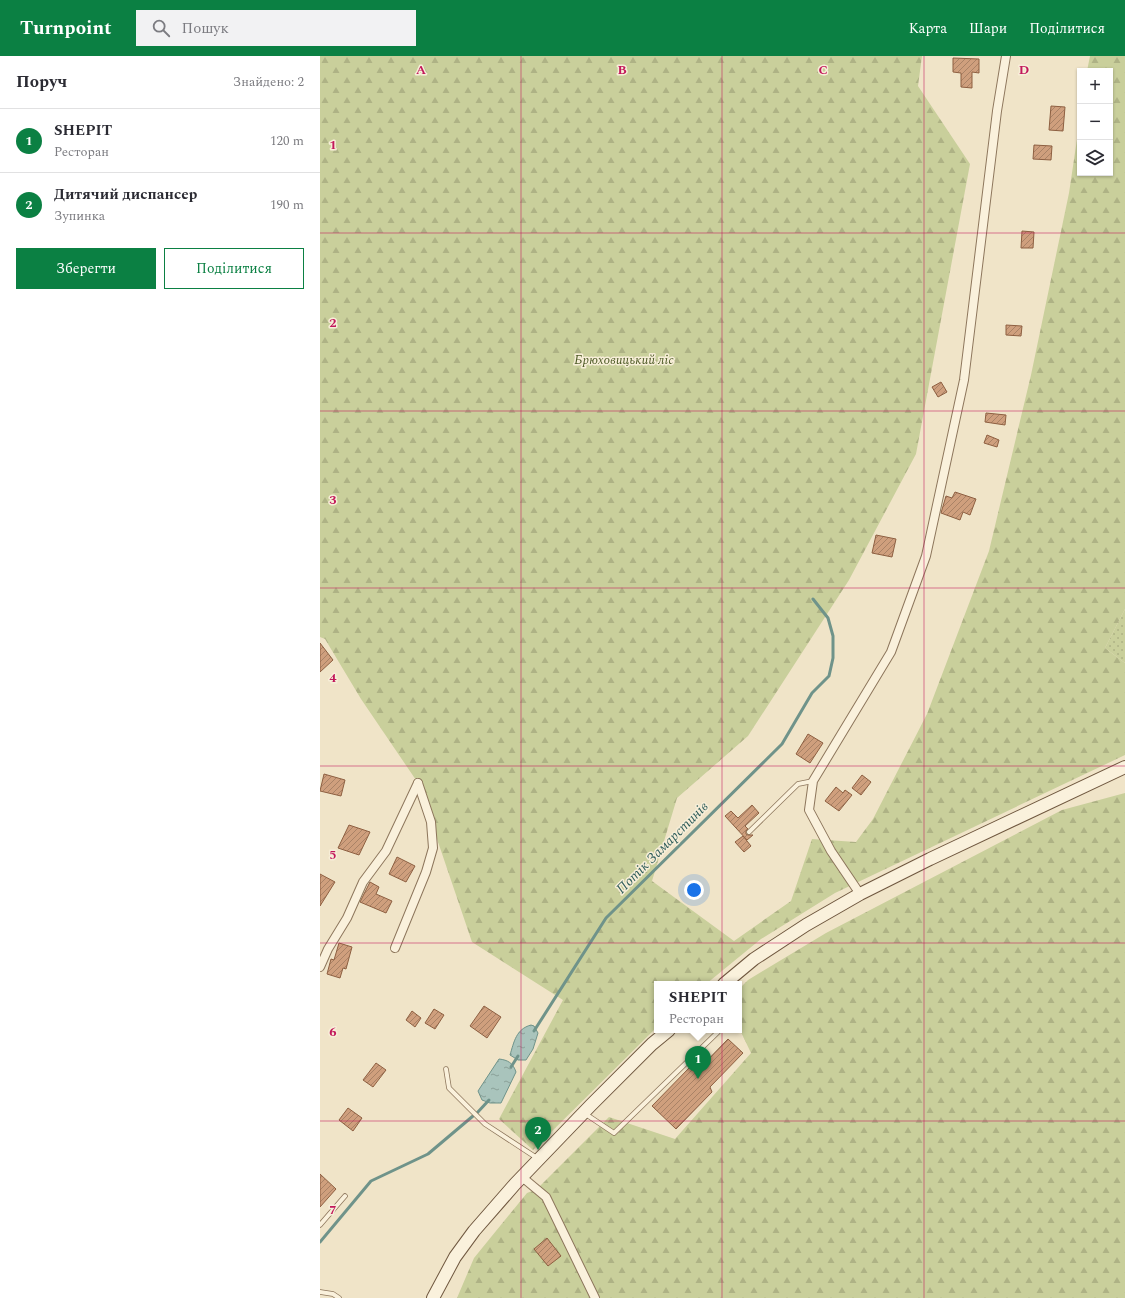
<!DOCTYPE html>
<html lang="uk">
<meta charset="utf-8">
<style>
body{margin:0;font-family:Spectral,serif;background:#f2f2f3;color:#2b2b33}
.controls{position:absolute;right:12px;top:12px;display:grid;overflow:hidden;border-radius:0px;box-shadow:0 1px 3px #0004}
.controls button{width:36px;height:36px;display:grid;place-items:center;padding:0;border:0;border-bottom:1px solid #e1e1e2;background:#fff;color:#2b2b33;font:20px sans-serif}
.you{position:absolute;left:374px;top:834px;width:14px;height:14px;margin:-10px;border:3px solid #fff;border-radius:50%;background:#1a73e8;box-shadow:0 0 0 6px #1a73e833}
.badge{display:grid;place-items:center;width:26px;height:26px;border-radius:50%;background:#0b8043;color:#fff;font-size:13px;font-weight:700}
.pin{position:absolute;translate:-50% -33px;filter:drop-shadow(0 1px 2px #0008)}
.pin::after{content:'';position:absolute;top:21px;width:14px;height:12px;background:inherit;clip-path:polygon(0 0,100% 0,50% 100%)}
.popup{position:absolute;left:334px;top:925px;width:88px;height:52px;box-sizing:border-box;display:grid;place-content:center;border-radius:0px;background:#fff;filter:drop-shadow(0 1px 3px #0005);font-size:13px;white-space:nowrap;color:#7c7c81}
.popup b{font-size:15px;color:#2b2b33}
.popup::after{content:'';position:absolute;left:50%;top:100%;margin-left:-8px;border:8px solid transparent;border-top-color:#fff}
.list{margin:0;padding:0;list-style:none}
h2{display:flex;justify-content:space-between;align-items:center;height:52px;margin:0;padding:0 16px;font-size:17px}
h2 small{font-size:13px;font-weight:400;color:#7c7c81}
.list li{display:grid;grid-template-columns:26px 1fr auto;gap:12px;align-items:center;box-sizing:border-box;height:64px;padding:0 16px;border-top:1px solid #e1e1e2}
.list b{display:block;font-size:15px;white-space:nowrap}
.list p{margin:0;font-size:13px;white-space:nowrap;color:#7c7c81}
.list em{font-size:13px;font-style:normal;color:#7c7c81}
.actions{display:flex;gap:8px;padding:12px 16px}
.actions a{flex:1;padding:9px 0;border:1px solid #0b8043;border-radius:0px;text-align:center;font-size:14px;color:#0b8043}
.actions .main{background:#0b8043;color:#fff}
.icon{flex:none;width:22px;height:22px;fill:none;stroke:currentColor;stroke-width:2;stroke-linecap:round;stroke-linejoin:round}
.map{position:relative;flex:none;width:805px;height:1242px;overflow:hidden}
header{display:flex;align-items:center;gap:24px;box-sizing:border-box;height:56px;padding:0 20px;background:#0b8043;color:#fff}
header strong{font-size:19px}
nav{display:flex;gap:22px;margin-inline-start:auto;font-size:14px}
.search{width:280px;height:36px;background:#f2f2f3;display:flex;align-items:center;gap:10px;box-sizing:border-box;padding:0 14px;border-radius:0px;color:#7c7c81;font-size:15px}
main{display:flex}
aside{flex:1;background:#fff}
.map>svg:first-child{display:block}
</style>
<header>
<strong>Turnpoint</strong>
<div class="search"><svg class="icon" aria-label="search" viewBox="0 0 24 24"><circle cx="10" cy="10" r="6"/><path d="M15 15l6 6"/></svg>Пошук</div>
<nav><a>Карта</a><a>Шари</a><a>Поділитися</a></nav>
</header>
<main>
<aside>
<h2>Поруч<small>Знайдено: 2</small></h2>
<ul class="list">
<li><span class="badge">1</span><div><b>SHEPIT</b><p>Ресторан</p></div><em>120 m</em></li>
<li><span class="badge">2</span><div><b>Дитячий диспансер</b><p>Зупинка</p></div><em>190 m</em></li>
</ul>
<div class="actions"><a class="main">Зберегти</a><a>Поділитися</a></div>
</aside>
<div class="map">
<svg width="805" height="1242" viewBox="0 0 805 1242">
<defs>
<pattern id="grass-dots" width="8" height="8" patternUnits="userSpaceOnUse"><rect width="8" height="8" fill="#c9cf9b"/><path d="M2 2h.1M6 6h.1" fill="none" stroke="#aeb285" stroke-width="1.8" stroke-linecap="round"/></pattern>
<pattern id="forest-firs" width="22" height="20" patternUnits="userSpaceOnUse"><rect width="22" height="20" fill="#c9cf9b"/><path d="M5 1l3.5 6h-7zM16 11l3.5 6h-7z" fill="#aeb285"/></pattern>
<pattern id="water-ripples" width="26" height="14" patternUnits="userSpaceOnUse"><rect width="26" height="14" fill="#a9c4bc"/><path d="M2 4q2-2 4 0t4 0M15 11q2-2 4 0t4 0" fill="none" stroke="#8ba098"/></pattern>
<pattern id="building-hatch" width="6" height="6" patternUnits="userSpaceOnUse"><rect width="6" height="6" fill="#cf9f7d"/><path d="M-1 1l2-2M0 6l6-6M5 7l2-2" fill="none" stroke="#a98266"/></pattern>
</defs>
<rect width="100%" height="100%" fill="#f0e4c8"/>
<path fill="url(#grass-dots)" d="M805,553v54l-20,-15z"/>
<g fill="url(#forest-firs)">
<path d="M0,0h602l-4,30 52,78 -54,290 -67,126 -101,156 -71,62 -25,83 82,60 57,-40 21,-62 44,3 17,-23 54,-105 62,-163 42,-176 38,-182 11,-74v54h30v-102h-23l3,-15h35v553l-20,39 20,15v92l-290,138 -74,46 -55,45h-49v43l-124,123 -34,-31 64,-119 -91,-58 -54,-159 -57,-84 -36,-60 -5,-2z"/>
<path d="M805,737v505h-668l17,-40 53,-65 10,-4 72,-72 66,22 76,-86 -12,-25v-39l9,-9 78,-47 236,-123z"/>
</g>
<g fill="url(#water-ripples)" stroke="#6f938a">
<path d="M211,969l3,1 4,7 -5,16 -7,11h-8l-8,-5c4,-13 6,-26 21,-30z"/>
<path d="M179,1003c9,1 14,4 17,13l-15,31h-11l-8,-3 -4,-9z"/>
</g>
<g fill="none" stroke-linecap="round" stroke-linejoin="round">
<g stroke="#6f938a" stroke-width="3">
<path d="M214,975l72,-113 176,-174 30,-51 17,-17 4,-18v-22l-5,-18 -15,-19"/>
<path d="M191,1011l7,-11"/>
<path d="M157,1057l12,-13"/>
<path d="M0,1186l51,-61 57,-27 45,-38"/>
</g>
</g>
<g fill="url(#building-hatch)" stroke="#8d5f41">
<path d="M633,2l26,1v14l-7,-1v16l-11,-1v-14l-8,-1z"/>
<path d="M731,50l14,1 -2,24 -14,-1z"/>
<path d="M714,89l18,1 -1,14 -18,-1z"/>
<path d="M702,175l12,1 -1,16h-12z"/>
<path d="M686,269l16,1 -1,10 -15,-1z"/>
<path d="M621,326l6,10 -9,5 -6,-10z"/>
<path d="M666,357l20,2 -1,10 -20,-3z"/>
<path d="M667,379l12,5 -2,7 -13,-4z"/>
<path d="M635,436l21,7 -6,16 -7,-3 -3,8 -19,-7 5,-17 6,2z"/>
<path d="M556,479l20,4 -4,18 -20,-4z"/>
<path d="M0,587l13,17 -13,12z"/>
<path d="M488,678l15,9 -13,20 -14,-9z"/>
<path d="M4,718l21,6 -4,16 -21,-5z"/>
<path d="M542,719l9,7 -10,13 -9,-7z"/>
<path d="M516,731l7,6 2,-3 7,5 -13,16 -14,-10z"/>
<path d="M432,749l7,8 -14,13 3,3 -2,2v3l2,1h5l-6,5 -22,-24 6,-5 7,7z"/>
<path d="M29,769l21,7 -11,23 -21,-7z"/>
<path d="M423,780l8,10 -7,6 -9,-10z"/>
<path d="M77,801l18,9 -9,16 -17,-8z"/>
<path d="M0,818l15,8 -15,24z"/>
<path d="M50,826l9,5 -3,7 16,7 -6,12 -26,-11z"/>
<path d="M19,887l13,4 -6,22 -3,-1 -3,10 -13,-4 4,-15 3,1z"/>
<path d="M164,950l17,11 -14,21 -17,-12z"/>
<path d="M114,953l10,6 -9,14 -10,-6z"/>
<path d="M92,955l9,7 -6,9 -9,-7z"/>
<path d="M408,983l15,14 -33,34 2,5 -36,37 -24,-23 40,-41 5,6z"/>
<path d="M56,1007l10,7 -13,17 -10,-7z"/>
<path d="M28,1052l14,10 -9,13 -14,-11z"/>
<path d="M0,1118l16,15 -16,18z"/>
<path d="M227,1182l14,18 -13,10 -14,-17z"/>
</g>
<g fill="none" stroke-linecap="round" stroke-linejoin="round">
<defs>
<g id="service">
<path d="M429,776l49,-48 15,-3"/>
<path d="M126,1013l3,19 36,36 52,34"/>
<path d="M264,1057l30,20 104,-101"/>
<path d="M0,1169l25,-29"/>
<path d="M0,1236l13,2 6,4"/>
</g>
<g id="minor">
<path d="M540,838l-29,-43 -22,-41 4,-29 78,-129 35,-96 38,-176 33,-269 9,-55"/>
<path d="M75,892l31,-76 7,-24 -2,-26 -13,-39"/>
<path d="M0,911l8,-18 19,-31 16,-36 23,-31 32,-68"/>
<path d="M202,1121l24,20 49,101"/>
</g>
<g id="secondary">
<path d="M404,928l30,-25 52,-34 54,-31 70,-35 195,-92"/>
<path d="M113,1242l22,-41 19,-26 41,-47 76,-79 61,-61 17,-14"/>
</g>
</defs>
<use href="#service" stroke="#8d765c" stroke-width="5.5"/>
<use href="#minor" stroke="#8d765c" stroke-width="10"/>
<use href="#secondary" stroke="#6f573f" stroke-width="14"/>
<use href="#service" stroke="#faf1dc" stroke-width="4"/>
<use href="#minor" stroke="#faf1dc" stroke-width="8"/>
<use href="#secondary" stroke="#faf1dc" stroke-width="12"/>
</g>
<path fill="none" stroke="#c2185b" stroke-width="1" stroke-opacity="0.55" d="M201,0v1242M402,0v1242M604,0v1242M0,177h805M0,355h805M0,532h805M0,710h805M0,887h805M0,1065h805"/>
<g text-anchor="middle" stroke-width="3" stroke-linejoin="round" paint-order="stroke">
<g font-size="13" font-style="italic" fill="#4d5a26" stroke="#f7eed8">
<text x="304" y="308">Брюховицький ліс</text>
</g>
<g font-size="14" font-style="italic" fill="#2f5d5a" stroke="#f7eed8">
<text transform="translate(342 791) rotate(-45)" y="5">Потік Замарстинів</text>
</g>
</g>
<g font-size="13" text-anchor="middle" font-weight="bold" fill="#c2185b" stroke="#f7eed8" stroke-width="3" stroke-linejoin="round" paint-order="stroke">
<text x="101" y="18">A</text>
<text x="302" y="18">B</text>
<text x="503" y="18">C</text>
<text x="704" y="18">D</text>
<text x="13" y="93">1</text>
<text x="13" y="271">2</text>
<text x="13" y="448">3</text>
<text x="13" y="626">4</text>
<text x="13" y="803">5</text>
<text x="13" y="980">6</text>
<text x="13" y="1158">7</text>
</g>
</svg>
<div class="controls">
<button>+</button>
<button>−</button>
<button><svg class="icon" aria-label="layers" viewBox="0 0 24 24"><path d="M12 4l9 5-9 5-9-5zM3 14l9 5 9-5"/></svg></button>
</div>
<div class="you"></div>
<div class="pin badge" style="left:378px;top:1023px">1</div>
<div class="popup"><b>SHEPIT</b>Ресторан</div>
<div class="pin badge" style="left:218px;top:1094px">2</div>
</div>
</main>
